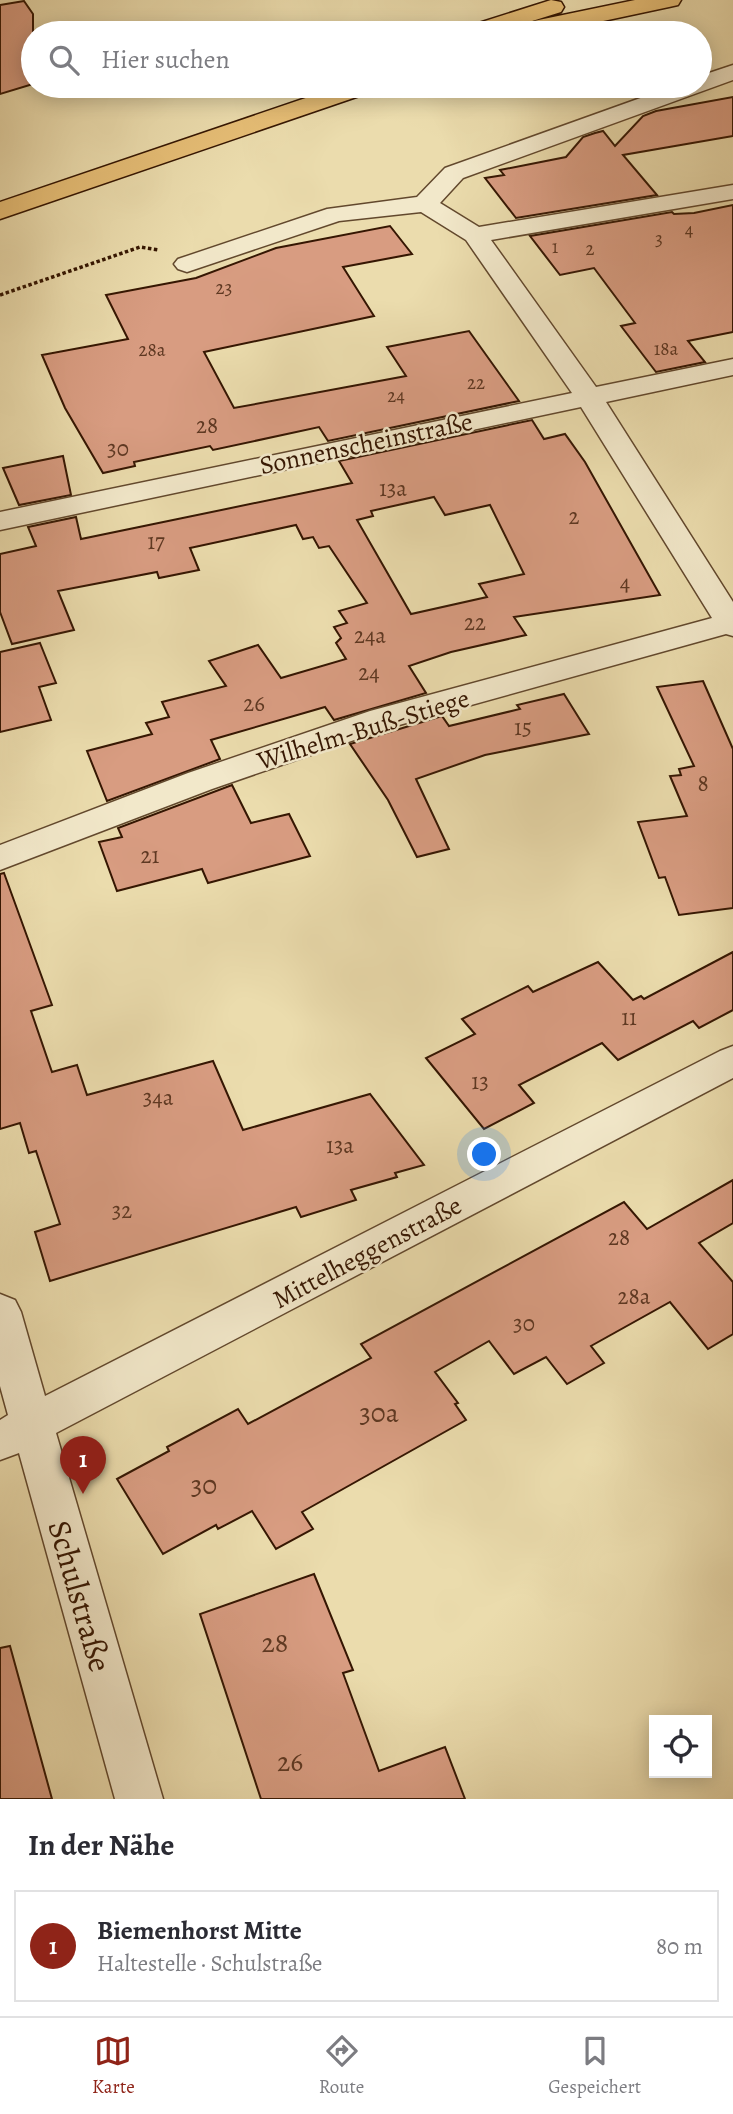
<!DOCTYPE html>
<html lang="de">
<meta charset="utf-8">
<style>
body{margin:0;font-family:Alegreya,serif;background:#f2f2f3;color:#2b2b33}
.controls{position:absolute;right:21px;bottom:21px;display:grid;overflow:hidden;border-radius:0px;box-shadow:0 4px 18px #0003}
.controls button{width:63px;height:63px;display:grid;place-items:center;padding:0;border:0;border-bottom:2px solid #e1e1e2;background:#fff;color:#2b2b33;font:35px sans-serif}
.you{position:absolute;left:485px;top:1155px;width:24px;height:24px;margin:-18px;border:5px solid #fff;border-radius:50%;background:#1a73e8;box-shadow:0 0 0 10px #1a73e833}
.badge{display:grid;place-items:center;width:46px;height:46px;border-radius:50%;background:#8f2418;color:#fff;font-size:23px;font-weight:700}
.pin{position:absolute;translate:-50% -58px;filter:drop-shadow(0 2px 4px #0008)}
.pin::after{content:'';position:absolute;top:37px;width:24px;height:21px;background:inherit;clip-path:polygon(0 0,100% 0,50% 100%)}
.list{margin:0;padding:0;list-style:none}
h2{display:flex;justify-content:space-between;align-items:center;height:91px;margin:0;padding:0 28px;font-size:30px}
h2 small{font-size:23px;font-weight:400;color:#7c7c81}
.list li{display:grid;grid-template-columns:46px 1fr auto;gap:21px;align-items:center;box-sizing:border-box;height:112px;margin:0 14px 14px;padding:0 14px;border:2px solid #e1e1e2;border-radius:0px}
.list b{display:block;font-size:26px;white-space:nowrap}
.list p{margin:0;font-size:23px;white-space:nowrap;color:#7c7c81}
.list em{font-size:23px;font-style:normal;color:#7c7c81}
.icon{flex:none;width:38px;height:38px;fill:none;stroke:currentColor;stroke-width:2;stroke-linecap:round;stroke-linejoin:round}
.map{position:relative;flex:none;width:733px;height:1799px;overflow:hidden}
.search{position:absolute;background:#fff;box-shadow:0 4px 18px #0003;left:21px;right:21px;top:21px;height:77px;display:flex;align-items:center;gap:18px;box-sizing:border-box;padding:0 24px;border-radius:38px;color:#7c7c81;font-size:26px}
.sheet{height:217px;background:#fff}
nav{display:flex;justify-content:space-around;align-items:center;box-sizing:border-box;height:98px;border-top:2px solid #e1e1e2;background:#fff;font-size:19px;color:#7c7c81}
nav a{display:grid;justify-items:center;gap:4px}
nav .on{color:#8f2418}
.map>svg:first-child{display:block}
</style>
<div class="map">
<svg width="733" height="1799" viewBox="0 0 733 1799">
<rect width="100%" height="100%" fill="#ebdcad"/>
<filter id="stains"><feTurbulence type="fractalNoise" baseFrequency=".00286" numOctaves="4"/><feColorMatrix values="0 0 0 0 .2 0 0 0 0 .09 0 0 0 0 .02 0 0 0 .5 -.17"/></filter>
<radialGradient id="worn" r=".72"><stop offset=".6" stop-color="#630" stop-opacity="0"/><stop offset="1" stop-color="#630" stop-opacity=".3"/></radialGradient>
<g fill="#d89c81" stroke="#351602" stroke-width="2" fill-rule="evenodd">
<path d="M24,1l9,13v70l-33,10v-89z"/>
<path d="M733,97v39l-110,19 34,40 -141,23 -31,-40 19,-3 -4,-5 66,-13 17,-20 12,-4 8,-2 12,15 28,-30 13,-5z"/>
<path d="M733,205v127l-45,9 17,21 -49,10 -35,-46 14,-3 -41,-55 -34,7 -30,-39 142,-24 2,2 20,-1z"/>
<path d="M390,226l22,28 -69,13 31,49 -170,36 30,56 172,-32 -19,-29 82,-16 50,70 -191,40 -9,-14 -106,23 -3,-4 -76,16 1,4 -32,7 -38,-65 -23,-53 86,-16 -22,-44 90,-17 80,-30z"/>
<path d="M532,420l12,19 21,-5 20,28 75,133 -146,22 12,18 -75,17 -42,14 17,27 -92,27 -9,-13 -114,33 9,19 -113,42 -20,-50 65,-17 -6,-11 23,-6 -7,-15 64,-16 -17,-25 49,-16 23,33 65,-19 -10,-16 5,-5 -7,-11 13,-4 -8,-12 28,-8 -38,-57 -10,2 -6,-11 -10,2 -7,-14 -106,23 9,22 -40,8 -2,-6 -99,19 16,39 -62,14 -12,-32v-58l36,-8 -8,-19 48,-10 5,22 271,-56 -13,-22zM434,497l11,18 45,-10 34,69 -45,10 8,13 -76,17 -54,-94 16,-4 -2,-5z"/>
<path d="M63,456l8,39 -52,10 -16,-37z"/>
<path d="M40,643l16,40 -17,4 12,33 -51,12v-80z"/>
<path d="M703,681l30,68v159l-54,7 -14,-38 -6,1 -21,-56 49,-6 -17,-40 11,-1 -2,-6 15,-3 -37,-79z"/>
<path d="M564,694l25,40 -104,21 -69,24 33,70 -32,8 -29,-57 -38,-56 92,-28 7,10 71,-17 -3,-4z"/>
<path d="M232,785l19,38 38,-9 21,42 -102,27 -6,-14 -85,22 -18,-49 23,-5 -4,-9z"/>
<path d="M4,873l48,132 -21,6 21,61 25,-7 10,30 126,-34 30,69 127,-36 54,71 -29,8 2,4 -46,13 5,10 -55,17 -5,-10 -246,74 -15,-49 25,-8 -24,-73 -7,2 -9,-30 -20,6v-255z"/>
<path d="M733,952v58l-34,18 -6,-7 -75,39 -16,-17 -83,42 15,18 -50,26 -58,-71 49,-24 -13,-15 66,-33 5,6 65,-30 35,38 8,-4 3,3z"/>
<path d="M733,1180v43l-34,20 34,39v52l-25,15 -38,-47 -79,44 13,17 -37,21 -21,-27 -32,17 -25,-33 -54,31 23,31 -3,1 11,16 -164,92 11,17 -37,20 -24,-38 -34,18 -2,-4 -53,29 -46,-75 52,-28 -2,-4 71,-38 10,15 123,-66 -10,-14 263,-142 23,27z"/>
<path d="M314,1574l39,96 -10,3 36,98 66,-24 20,52h-204l-61,-185z"/>
<path d="M10,1646l42,153h-52v-151z"/>
</g>
<g fill="none" stroke-linecap="round" stroke-linejoin="round">
<defs>
<g id="street">
<path d="M733,65v15l-270,98 -23,25 39,24 254,-42v14l-242,41 105,147 137,-28v16l-127,27 127,200v34l-7,-2 -334,93 -180,62 -212,81v-25l188,-72 182,-62 342,-93 -131,-211 -581,123v-18l572,-119 -106,-153 -45,-28 -82,9 -152,51 -9,-3 -4,-5 4,-5 149,-50 90,-12 28,-29 229,-82h26v-10z"/>
<path d="M733,1046v32l-677,355 107,366h-48l-96,-346 -19,7v-40l8,-5 -8,-29v-92l15,6 6,12 24,84 675,-345z"/>
</g>
<g id="highway">
<path d="M551,0l10,2 3,5 -3,5 -32,10 106,-22h46l-3,5 -9,2 -122,26h-29l-2,-3 3,-4 -23,7h-36l3,-5z"/>
<path d="M341,86h37l-4,5 -374,128v-17z"/>
</g>
</defs>
<use href="#street" stroke="#62482d" stroke-width="3"/>
<use href="#highway" stroke="#351602" stroke-width="3"/>
<path stroke="#351602" stroke-width="3.5" stroke-dasharray="3.5 2.5" stroke-linecap="butt" d="M0,295l140,-48 19,3"/>
<use href="#street" fill="#f2e8ca" fill-rule="evenodd"/>
<use href="#highway" fill="#e6be76" fill-rule="evenodd"/>
</g>
<g text-anchor="middle" stroke-width="5" stroke-linejoin="round" paint-order="stroke">
<g font-size="19" fill="#5e3822">
<text x="689" y="236">4</text>
<text x="659" y="245">3</text>
<text x="555" y="253">1</text>
<text x="590" y="255">2</text>
<text x="224" y="294">23</text>
<text x="666" y="355">18a</text>
<text x="152" y="356">28a</text>
<text x="476" y="389">22</text>
<text x="396" y="402">24</text>
</g>
<g font-size="23" fill="#5e3822">
<text x="207" y="433">28</text>
<text x="118" y="456">30</text>
<text x="393" y="496">13a</text>
<text x="574" y="524">2</text>
<text x="156" y="549">17</text>
<text x="625" y="590">4</text>
<text x="475" y="630">22</text>
<text x="370" y="643">24a</text>
<text x="369" y="680">24</text>
<text x="254" y="711">26</text>
<text x="523" y="735">15</text>
<text x="703" y="791">8</text>
<text x="150" y="863">21</text>
<text x="629" y="1025">11</text>
<text x="480" y="1089">13</text>
<text x="158" y="1105">34a</text>
<text x="340" y="1153">13a</text>
<text x="122" y="1218">32</text>
<text x="619" y="1245">28</text>
<text x="634" y="1304">28a</text>
<text x="524" y="1331">30</text>
</g>
<g font-size="26" fill="#351602" stroke="#f2e8ca">
<text transform="translate(366 443) rotate(-12)" y="9">Sonnenscheinstraße</text>
<text transform="translate(363 729) rotate(-17)" y="9">Wilhelm-Buß-Stiege</text>
<text transform="translate(367 1252) rotate(-28)" y="9">Mittelheggenstraße</text>
</g>
<g font-size="28" fill="#5e3822">
<text x="379" y="1422">30a</text>
<text x="204" y="1494">30</text>
<text x="275" y="1652">28</text>
<text x="290" y="1771">26</text>
</g>
<g font-size="32" fill="#351602" stroke="#f2e8ca">
<text transform="translate(80 1596) rotate(74)" y="11">Schulstraße</text>
</g>
</g>
<rect width="100%" height="100%" filter="url(#stains)"/>
<rect width="100%" height="100%" fill="url(#worn)"/>
</svg>
<div class="controls">
<button><svg class="icon" aria-label="locate" viewBox="0 0 24 24"><circle cx="12" cy="12" r="6"/><path d="M12 2v4M12 18v4M2 12h4M18 12h4"/></svg></button>
</div>
<div class="you"></div>
<div class="pin badge" style="left:83px;top:1494px">1</div>
<div class="search"><svg class="icon" aria-label="search" viewBox="0 0 24 24"><circle cx="10" cy="10" r="6"/><path d="M15 15l6 6"/></svg>Hier suchen</div>
</div>
<section class="sheet">
<h2>In der Nähe<small></small></h2>
<ul class="list">
<li><span class="badge">1</span><div><b>Biemenhorst Mitte</b><p>Haltestelle · Schulstraße</p></div><em>80 m</em></li>
</ul>
</section>
<nav>
<a class="on"><svg class="icon" aria-label="map" viewBox="0 0 24 24"><path d="M3 6l6-2 6 2 6-2v14l-6 2-6-2-6 2zM9 4v14M15 6v14"/></svg>Karte</a>
<a><svg class="icon" aria-label="directions" viewBox="0 0 24 24"><path d="M12 3l9 9-9 9-9-9zM9 14v-3h6M13 9l2 2-2 2"/></svg>Route</a>
<a><svg class="icon" aria-label="saved" viewBox="0 0 24 24"><path d="M7 4h10v16l-5-4-5 4z"/></svg>Gespeichert</a>
</nav>
